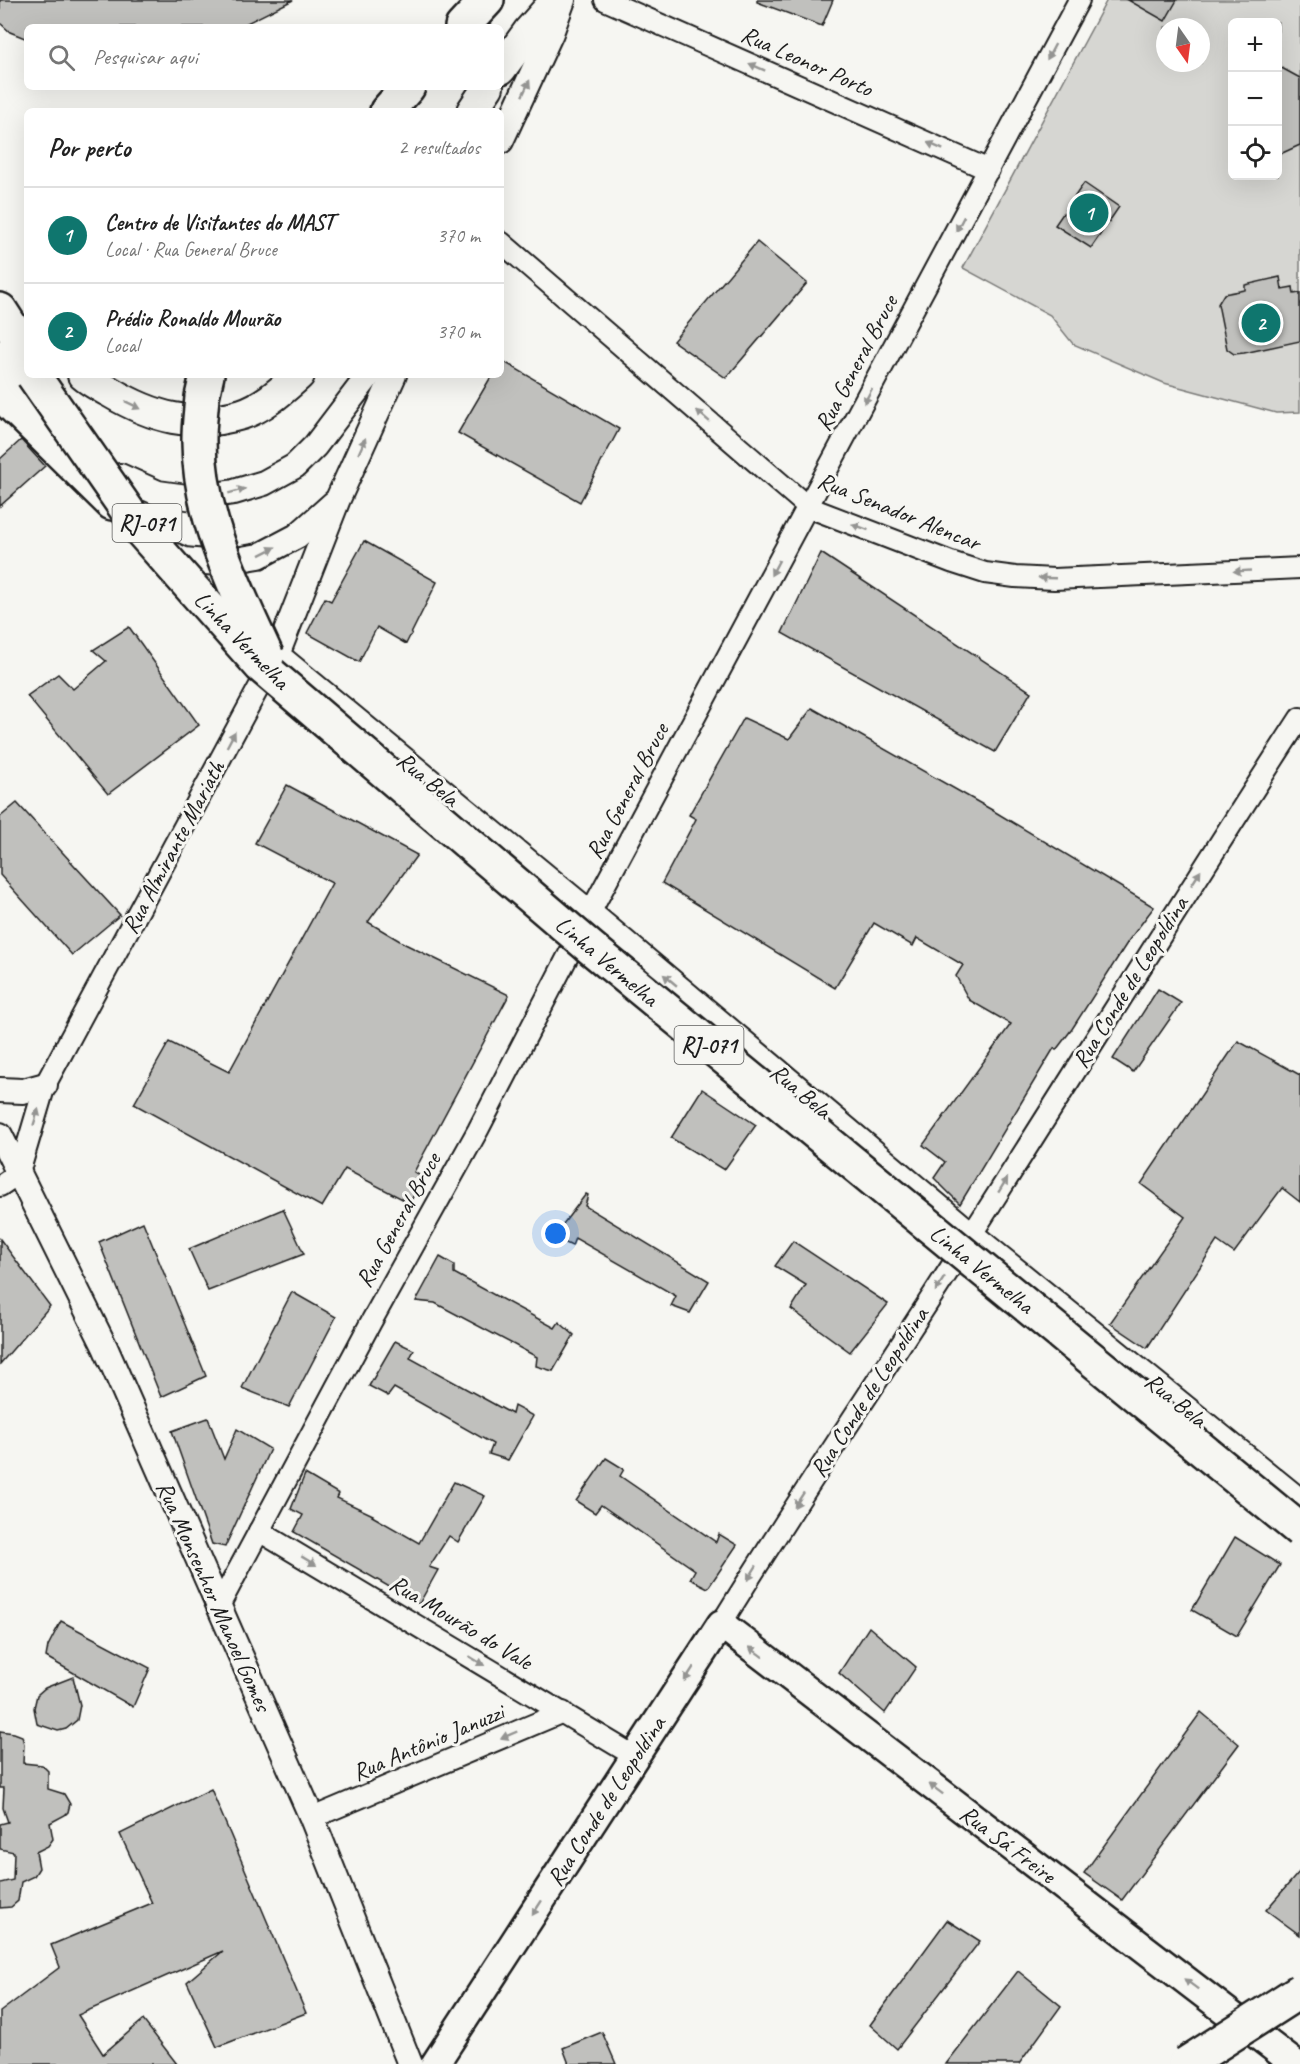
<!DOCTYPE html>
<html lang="pt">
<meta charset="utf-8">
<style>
body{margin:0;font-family:Caveat,sans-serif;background:#f6f6f6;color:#222}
.controls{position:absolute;right:18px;top:18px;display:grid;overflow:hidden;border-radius:9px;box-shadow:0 6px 24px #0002}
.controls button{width:54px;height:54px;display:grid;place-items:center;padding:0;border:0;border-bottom:2px solid #e0e0e0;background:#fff;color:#222;font:30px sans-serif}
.compass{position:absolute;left:1156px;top:18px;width:54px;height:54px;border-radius:50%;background:#fff;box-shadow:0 6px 24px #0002;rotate:166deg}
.you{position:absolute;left:556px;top:1234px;width:21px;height:21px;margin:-15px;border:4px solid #fff;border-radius:50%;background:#1a73e8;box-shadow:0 0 0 9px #1a73e833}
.badge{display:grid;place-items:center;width:39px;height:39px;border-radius:50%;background:#0f766e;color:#fff;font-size:20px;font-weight:700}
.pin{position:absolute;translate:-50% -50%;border:3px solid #fff;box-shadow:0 2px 6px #0006}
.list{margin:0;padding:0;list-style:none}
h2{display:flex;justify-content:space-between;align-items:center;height:78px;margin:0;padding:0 24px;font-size:26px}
h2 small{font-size:20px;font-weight:400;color:#767676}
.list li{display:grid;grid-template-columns:39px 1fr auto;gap:18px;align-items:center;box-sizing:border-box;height:96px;padding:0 24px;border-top:2px solid #e0e0e0}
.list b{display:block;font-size:22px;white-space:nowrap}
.list p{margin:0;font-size:20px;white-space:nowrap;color:#767676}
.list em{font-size:20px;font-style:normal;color:#767676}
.icon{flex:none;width:33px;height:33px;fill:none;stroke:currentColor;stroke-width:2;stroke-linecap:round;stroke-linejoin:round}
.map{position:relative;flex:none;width:1300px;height:2064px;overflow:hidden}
.search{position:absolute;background:#fff;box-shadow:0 6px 24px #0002;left:24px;top:24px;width:480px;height:66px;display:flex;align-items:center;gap:15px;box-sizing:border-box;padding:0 21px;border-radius:9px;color:#767676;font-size:22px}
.panel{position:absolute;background:#fff;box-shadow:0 6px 24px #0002;left:24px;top:108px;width:480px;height:270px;border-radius:9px}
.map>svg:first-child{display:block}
</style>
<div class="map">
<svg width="1300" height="2064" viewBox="0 0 1300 2064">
<rect width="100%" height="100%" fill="#f6f6f2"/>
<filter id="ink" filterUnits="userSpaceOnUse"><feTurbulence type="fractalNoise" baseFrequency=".0167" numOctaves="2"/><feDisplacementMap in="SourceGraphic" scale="12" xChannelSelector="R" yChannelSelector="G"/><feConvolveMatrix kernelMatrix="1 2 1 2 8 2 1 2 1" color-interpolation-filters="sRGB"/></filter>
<g filter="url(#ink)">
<path fill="#d6d6d2" stroke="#797977" stroke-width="1.5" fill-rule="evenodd" d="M1107,0h193v412l-24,1 -112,-30 -91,-39 -23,-29 -87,-47zM1232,22h46v154h-46zM1165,27h36v36h-36z"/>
<g fill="#c0c0bd" stroke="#1c1c1c" stroke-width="1.5">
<path d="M0,0h293l-54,27h-212v12l-17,-7 -10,-9z"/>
<path d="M757,0h76l-11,26 -65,-24z"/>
<path d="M1128,0h49l-12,21z"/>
<path d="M1278,66l22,12v67l-22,10z"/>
<path d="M1084,183l35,24 -28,41 -36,-23z"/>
<path d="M757,242l50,41 -81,95 -53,-37z"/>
<path d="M1280,277l2,12 11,-2 1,7 6,-1v48l-56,12 -10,1 -7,-5 -9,-45 6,-10 21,-4v-5z"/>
<path d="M501,360l118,69 -39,73 -122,-69 34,-58h9z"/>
<path d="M21,440l24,26 -45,40v-47z"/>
<path d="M364,541l73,41 -31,62 -29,-17 -18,35 -52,-29 18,-35 6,3z"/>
<path d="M821,553l210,139 -36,60 -213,-119z"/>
<path d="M129,627l70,98 -91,69 -81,-98 31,-22 15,15 33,-28 -13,-11z"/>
<path d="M812,708l180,102 162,97 -25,33 -57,89 -16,21 -2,-2 -94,156 -26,-26 11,-16 -22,-17 88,-121 -42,-24 -13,-24 7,-11 -46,-27 -4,8 -39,-23 -39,65 -173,-105 34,-64 -7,-4 55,-97 45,21z"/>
<path d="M287,785l130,70 -49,67 37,22 104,51 -95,177 8,5 -12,26 -65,-34 -23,38 -188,-103 35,-62 60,30 103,-189 -77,-40z"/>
<path d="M17,803l103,112 -48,40 -72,-80v-58z"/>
<path d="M1158,989l23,14 -48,69 -20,-13z"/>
<path d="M1238,1041l62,34v127l-18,-14 -48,65 -17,-12 -70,107 -37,-25 75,-106 -44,-33z"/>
<path d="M702,1089l54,36 -32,45 -53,-32z"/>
<path d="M586,1194l2,1 -3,11 124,75 -19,32 -19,-7 5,-10 -101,-58 -3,8 -19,-9z"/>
<path d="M283,1209l21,45 -96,37 -19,-42z"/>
<path d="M143,1222l63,154 -45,21 -62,-155z"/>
<path d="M0,1239l50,67 -50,58z"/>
<path d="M793,1241l95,63 -38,48 -59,-43 15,-24 -31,-19z"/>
<path d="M440,1257l14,8v8l101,55 4,-6 15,13 -21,36 -17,-5 1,-9 -102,-54 -19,-2z"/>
<path d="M292,1292l44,25 -47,90 -47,-19z"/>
<path d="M395,1341l19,9 -4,8 102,56 2,-8 19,10 -25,44 -19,-6 4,-10 -99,-56 -6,8 -19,-10z"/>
<path d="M208,1418l16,41 13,-30 33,20 -45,98 -13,-3 -40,-113z"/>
<path d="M606,1458l18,11 -4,7 96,66 3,-8 18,11 -29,43 -18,-9 5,-9 -94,-65 -6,8 -19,-12z"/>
<path d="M305,1474l34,20 -2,4 36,17 -1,1 47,27 35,-61 31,14 -27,46 -9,-6 -20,31 9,3 -19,34 -125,-72 9,-17 -12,-6z"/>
<path d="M1235,1537l45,28 -43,71 -45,-26z"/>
<path d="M61,1621l89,47 -17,39 -87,-50 2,-11z"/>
<path d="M869,1627l47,40 -31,46 -46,-40z"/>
<path d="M73,1677l7,28 -3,15 -11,9 -8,2 -21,-7 -3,-16 3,-13 8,-7z"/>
<path d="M1201,1712l38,32 -117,156 -38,-27z"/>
<path d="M0,1731l14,2 8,3 2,8 -1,19 19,2 6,6v18l16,5 6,10 -2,8 -3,3 -15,8 3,16 -5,7 -12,6 3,16 -5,8 -13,6 -3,19 -7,6 -11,1v-25l13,-3 1,-28 -14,-3v-25l8,-2 -5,-14 1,-20h-4z"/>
<path d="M211,1789l95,224 -89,34 -30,-65 36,-31 -145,64 25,39 40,-34 34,44h-177v-52l60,-45 -9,-22 101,-42 -32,-69z"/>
<path d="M1300,1871v64l-34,-25z"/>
<path d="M947,1920l33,21 -83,108 -27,-24z"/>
<path d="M1018,1971l43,35 -42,58h-73z"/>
<path d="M602,2032l14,32h-47l-6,-16z"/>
</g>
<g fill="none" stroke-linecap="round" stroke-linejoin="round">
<defs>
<g id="minor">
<path d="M605,0l384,170"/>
<path d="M501,242l307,265 143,55 34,11 30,4 39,2 246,-11"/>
<path d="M0,1186l19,-13 26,-88 227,-422"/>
<path d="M259,1531l377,226"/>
<path d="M219,1606l152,-284 107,-192 120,-232 481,-898"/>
<path d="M721,1624c81,-132 168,-259 251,-390 110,-172 217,-345 328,-516"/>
<path d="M312,1818l251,-106"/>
</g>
<g id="tertiary">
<path d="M501,141l50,-108 12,-33"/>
<path d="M394,375l-56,124 -61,156 313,258 382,322 328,266"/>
<path d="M120,476l38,17 36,5 40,-6 30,-9 31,-17 20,-20 54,-71"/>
<path d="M158,548l26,12 33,3 42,-7 38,-20 37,-33"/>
<path d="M0,1090l23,1 22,-6"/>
<path d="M0,1135l105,212 207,471 98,246"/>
</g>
<path id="secondary" d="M435,2064l286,-440 574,440"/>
<g id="primary">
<path d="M501,69l27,-37 28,-32"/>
<path d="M472,111l16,-24"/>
<path d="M83,375c8,7 18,12 27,17 42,25 83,37 132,22 22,-7 40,-24 57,-39"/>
</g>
<g id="motorway">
<path d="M462,27l25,-27"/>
<path d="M387,111l21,-24"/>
<path d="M0,310l27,42"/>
<path d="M0,357l48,48"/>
<path d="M0,393l112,110"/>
<path d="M202,397l5,-22"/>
</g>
</defs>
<use href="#minor" stroke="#1c1c1c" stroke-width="24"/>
<use href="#tertiary" stroke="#1c1c1c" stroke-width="28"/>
<use href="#secondary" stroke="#1c1c1c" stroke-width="32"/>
<use href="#primary" stroke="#1c1c1c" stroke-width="34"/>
<use href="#motorway" stroke="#1c1c1c" stroke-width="38"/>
<use href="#minor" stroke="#f6f6f2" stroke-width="20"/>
<use href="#tertiary" stroke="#f6f6f2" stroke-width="24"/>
<use href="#secondary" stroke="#f6f6f2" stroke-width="27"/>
<use href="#primary" stroke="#f6f6f2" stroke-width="30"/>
<use href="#motorway" stroke="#f6f6f2" stroke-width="33"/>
<defs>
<g id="motorway-bridge">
<path d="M33,375l110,158 118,133 330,282 709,582"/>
<path d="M202,397c-1,13 -3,27 -3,41 -1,77 37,151 68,219"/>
<path d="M1186,2064l114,-73"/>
</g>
</defs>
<use href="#motorway-bridge" stroke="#1c1c1c" stroke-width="38" stroke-linecap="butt"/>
<use href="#motorway-bridge" stroke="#f6f6f2" stroke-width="33"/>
</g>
<defs><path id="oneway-solid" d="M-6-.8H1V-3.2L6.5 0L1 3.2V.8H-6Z" transform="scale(1.5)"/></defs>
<g fill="#949492">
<use href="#oneway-solid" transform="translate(1051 52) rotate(118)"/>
<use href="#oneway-solid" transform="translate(757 67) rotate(-156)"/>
<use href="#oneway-solid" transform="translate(526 88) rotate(-65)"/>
<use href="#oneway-solid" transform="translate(935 146) rotate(-156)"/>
<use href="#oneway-solid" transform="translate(960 224) rotate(118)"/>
<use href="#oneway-solid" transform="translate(868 396) rotate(118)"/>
<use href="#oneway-solid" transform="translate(133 405) rotate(26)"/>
<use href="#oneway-solid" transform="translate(703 416) rotate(-139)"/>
<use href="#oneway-solid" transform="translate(362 446) rotate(-66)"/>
<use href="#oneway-solid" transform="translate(237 491) rotate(-15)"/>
<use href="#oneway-solid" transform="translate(860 527) rotate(-160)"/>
<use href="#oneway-solid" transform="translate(268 551) rotate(-27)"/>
<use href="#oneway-solid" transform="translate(775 568) rotate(118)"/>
<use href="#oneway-solid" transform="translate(1242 571) rotate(177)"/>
<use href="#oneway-solid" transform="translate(1047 578) rotate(-178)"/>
<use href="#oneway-solid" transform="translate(231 739) rotate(-62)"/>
<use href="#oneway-solid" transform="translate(1196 878) rotate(-57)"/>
<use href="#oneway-solid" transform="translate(670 980) rotate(-140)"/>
<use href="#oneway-solid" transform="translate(36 1117) rotate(-73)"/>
<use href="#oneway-solid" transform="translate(1003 1185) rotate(-58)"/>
<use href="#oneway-solid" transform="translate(940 1284) rotate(123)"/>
<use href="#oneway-solid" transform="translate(799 1500) rotate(123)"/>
<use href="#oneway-solid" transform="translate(309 1561) rotate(31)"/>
<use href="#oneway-solid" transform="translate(752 1573) rotate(122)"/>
<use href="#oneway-solid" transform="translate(756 1652) rotate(-143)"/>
<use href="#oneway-solid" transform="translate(477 1661) rotate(31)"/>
<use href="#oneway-solid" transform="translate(689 1674) rotate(123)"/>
<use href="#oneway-solid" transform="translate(509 1735) rotate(157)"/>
<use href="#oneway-solid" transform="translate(936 1789) rotate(-143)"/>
<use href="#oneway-solid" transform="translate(537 1908) rotate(123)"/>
<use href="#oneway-solid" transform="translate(1191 1984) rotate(-143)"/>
</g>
</g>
<g text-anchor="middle" stroke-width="6" stroke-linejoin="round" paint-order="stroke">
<g fill="#f6f6f2" stroke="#5d5d5c" stroke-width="1.5">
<rect x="112.5" y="504" width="69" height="38" rx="4.5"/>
<rect x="674.5" y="1026" width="69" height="38" rx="4.5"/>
</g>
<g font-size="22" font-weight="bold" fill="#1c1c1c">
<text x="147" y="531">RJ-071</text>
<text x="709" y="1053">RJ-071</text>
</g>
<g font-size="24" fill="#1c1c1c" stroke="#f6f6f2">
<text transform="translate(807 61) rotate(24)" y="8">Rua Leonor Porto</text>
<text transform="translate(856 363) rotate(-62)" y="8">Rua General Bruce</text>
<text transform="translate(899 511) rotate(22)" y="8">Rua Senador Alencar</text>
<text transform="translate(242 640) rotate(46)" y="8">Linha Vermelha</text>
<text transform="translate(428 779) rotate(39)" y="8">Rua Bela</text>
<text transform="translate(627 791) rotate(-62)" y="8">Rua General Bruce</text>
<text transform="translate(173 847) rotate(-62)" y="8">Rua Almirante Mariath</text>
<text transform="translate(607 961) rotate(40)" y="8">Linha Vermelha</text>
<text transform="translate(1130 982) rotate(-58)" y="8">Rua Conde de Leopoldina</text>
<text transform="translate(801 1091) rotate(40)" y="8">Rua Bela</text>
<text transform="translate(398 1220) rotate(-61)" y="8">Rua General Bruce</text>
<text transform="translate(982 1269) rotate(39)" y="8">Linha Vermelha</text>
<text transform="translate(869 1392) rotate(-57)" y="8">Rua Conde de Leopoldina</text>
<text transform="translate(1176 1400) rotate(39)" y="8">Rua Bela</text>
<text transform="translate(214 1596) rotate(66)" y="8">Rua Monsenhor Manoel Gomes</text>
<text transform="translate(461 1622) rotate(31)" y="8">Rua Mourão do Vale</text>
<text transform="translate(428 1742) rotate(-23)" y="8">Rua Antônio Januzzi</text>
<text transform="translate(606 1801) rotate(-57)" y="8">Rua Conde de Leopoldina</text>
<text transform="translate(1008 1844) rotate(37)" y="8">Rua Sá Freire</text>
</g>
</g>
</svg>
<div class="controls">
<button>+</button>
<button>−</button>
<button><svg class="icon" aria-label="locate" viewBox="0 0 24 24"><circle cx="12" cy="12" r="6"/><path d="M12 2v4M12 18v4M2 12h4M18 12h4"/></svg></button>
</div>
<svg class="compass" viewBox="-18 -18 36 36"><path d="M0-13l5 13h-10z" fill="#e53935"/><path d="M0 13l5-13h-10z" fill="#767676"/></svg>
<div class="you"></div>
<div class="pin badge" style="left:1089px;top:213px">1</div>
<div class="pin badge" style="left:1261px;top:323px">2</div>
<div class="search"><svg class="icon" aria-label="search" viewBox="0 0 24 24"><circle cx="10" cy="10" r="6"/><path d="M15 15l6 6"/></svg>Pesquisar aqui</div>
<section class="panel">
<h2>Por perto<small>2 resultados</small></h2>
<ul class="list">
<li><span class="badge">1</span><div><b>Centro de Visitantes do MAST</b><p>Local · Rua General Bruce</p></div><em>370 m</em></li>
<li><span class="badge">2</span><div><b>Prédio Ronaldo Mourão</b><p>Local</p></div><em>370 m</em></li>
</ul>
</section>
</div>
